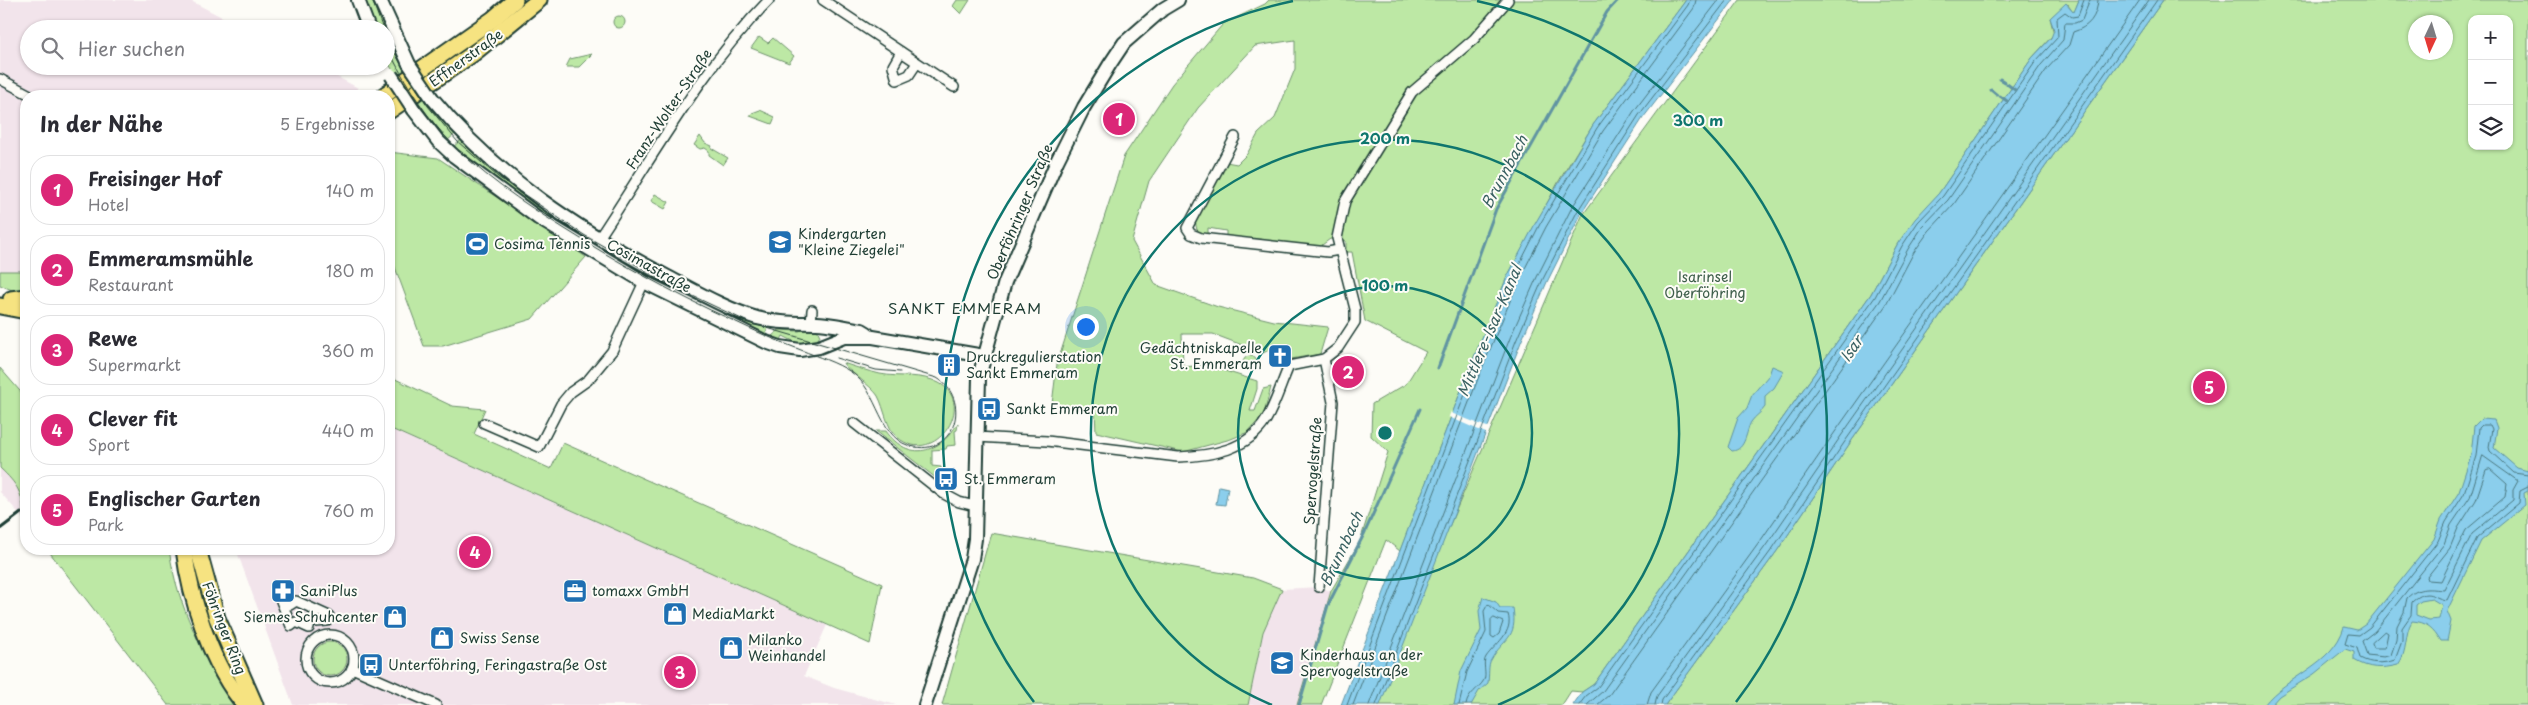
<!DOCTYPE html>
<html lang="de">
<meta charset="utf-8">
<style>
body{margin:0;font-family:"Playpen Sans",sans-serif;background:#f2f2f3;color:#2b2b33}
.controls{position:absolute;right:15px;top:15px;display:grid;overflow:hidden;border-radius:10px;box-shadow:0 1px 4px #0004}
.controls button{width:45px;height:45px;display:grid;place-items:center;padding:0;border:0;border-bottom:1px solid #e1e1e2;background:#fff;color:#2b2b33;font:25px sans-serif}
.compass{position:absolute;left:2408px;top:15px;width:45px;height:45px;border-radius:50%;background:#fff;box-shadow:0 1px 4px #0004;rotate:184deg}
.you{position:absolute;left:1085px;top:326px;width:18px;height:18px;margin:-12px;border:4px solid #fff;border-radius:50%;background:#1a73e8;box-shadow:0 0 0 8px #1a73e833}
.badge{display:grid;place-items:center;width:32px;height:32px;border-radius:50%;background:#db2777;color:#fff;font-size:16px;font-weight:700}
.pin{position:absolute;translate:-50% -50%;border:2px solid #fff;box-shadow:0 1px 5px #0006}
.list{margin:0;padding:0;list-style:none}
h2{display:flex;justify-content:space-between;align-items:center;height:65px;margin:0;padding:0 20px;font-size:21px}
h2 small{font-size:16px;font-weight:400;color:#7c7c81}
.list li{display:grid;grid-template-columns:32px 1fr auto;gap:15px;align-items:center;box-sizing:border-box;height:70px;margin:0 10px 10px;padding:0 10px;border:1px solid #e1e1e2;border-radius:20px}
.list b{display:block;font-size:19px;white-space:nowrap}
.list p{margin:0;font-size:16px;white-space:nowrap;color:#7c7c81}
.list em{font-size:16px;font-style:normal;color:#7c7c81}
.icon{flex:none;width:28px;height:28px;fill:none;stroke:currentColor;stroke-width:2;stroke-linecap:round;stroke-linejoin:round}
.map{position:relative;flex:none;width:2528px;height:705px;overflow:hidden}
.search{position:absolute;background:#fff;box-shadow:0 1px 4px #0004;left:20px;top:20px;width:375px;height:55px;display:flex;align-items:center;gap:12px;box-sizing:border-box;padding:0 18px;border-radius:28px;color:#7c7c81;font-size:19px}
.panel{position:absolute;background:#fff;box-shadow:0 1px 4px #0004;left:20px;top:90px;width:375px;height:465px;border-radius:20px}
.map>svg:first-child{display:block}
</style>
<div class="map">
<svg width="2528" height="705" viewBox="0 0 2528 705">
<rect width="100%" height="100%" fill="#fdfcf7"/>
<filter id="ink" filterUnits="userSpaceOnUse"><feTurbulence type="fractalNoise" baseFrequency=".02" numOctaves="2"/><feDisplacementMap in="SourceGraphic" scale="10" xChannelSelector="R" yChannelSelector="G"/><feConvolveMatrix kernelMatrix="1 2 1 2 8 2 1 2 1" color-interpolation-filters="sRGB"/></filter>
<g filter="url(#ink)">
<g fill="#f2e4eb">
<path d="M0,0h189l56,29h-216v37h288l41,22 -9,8h-323v175h-26z"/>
<path d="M389,428l438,197 -23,51 30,12 62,17h-603l-57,-156h153z"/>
<path d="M0,468l14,13 10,20 -1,17 -23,-26z"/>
<path d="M1319,587l12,4 -34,114h-49l15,-73 19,-43z"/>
</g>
<g fill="#bde8a5" stroke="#6e926c" fill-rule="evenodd">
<path d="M362,0h14l38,81 105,-75 6,-1 -3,5 -105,75 40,47 -12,11 -38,-51 -18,12v-5l15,-10 -18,-30v-30h-14z"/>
<path d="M957,0h13l-9,14 -8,-8z"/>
<path d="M1269,0h417l-93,125 -34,56 -52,96 -37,90 -70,184 -14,-11 -65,165h-24l34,-114 29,-50 28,-89 -17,-16 1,-32 34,-20 20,-32 -61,-31 -13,-69h-6v-11l-16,-2 -12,9 -92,-10v-7l-18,-3v7l-11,-5 -2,-9 31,-59 11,2 10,-10 11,-20 17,-16 20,-49v-29l-40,6 -57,62 -49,73 -17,60 24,44 62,22 56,14 54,6 -8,27 -29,5 -10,-15 -18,9 -50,-19h-31l1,33 23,-2 51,16v8l-7,22h5l8,-22 8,-2 -7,27 -16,18 -17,7 -48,13 -87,-20 -1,-21 -43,-7 5,-40 67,-208 48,-72 51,-60 42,-20z"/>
<path d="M1740,0h339l-5,13 -6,-9 -18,14 4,16 -22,24 -93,135 -41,50 -27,51 -277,390 -12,8 -11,-1 -9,14h-184l38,-101 166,-388z"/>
<path d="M2163,0h365v705h-863l112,-154 73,-108zM2472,19h37v127h-37zM2416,22h30v30h-30z"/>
<circle cx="619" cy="22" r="6"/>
<path d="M759,37l9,6 5,-5 21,18 -5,7 -38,-15z"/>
<path d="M592,54l-13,13h-13l4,-8z"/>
<path d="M760,110l15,7 -3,7 -22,-8 2,-3z"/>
<path d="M700,136l5,7 7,3 -1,2 17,10 -5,7 -14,-10v-4l-4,-3 -5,1 -6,-4z"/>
<path d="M462,139l35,31 -1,3 4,3 2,-2 35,27 232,123 -4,14 -19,-8 -165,-88 -130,-93z"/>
<path d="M389,152l49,6 148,99 -54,62 -89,27h-19l-35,-95z"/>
<path d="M655,194l14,8 -4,7 -14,-8z"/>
<path d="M0,271h26v25l-26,-11z"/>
<path d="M811,327l6,2 3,7 -6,9 -18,1 1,-3 -14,-7 -2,4 -9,-4 7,-6 20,1z"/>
<circle cx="1250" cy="363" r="7"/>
<path d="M843,363c12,4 24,8 37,11 20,4 41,-1 59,9 39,21 -5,86 -42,54 -11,-10 -12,-28 -19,-41 -7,-11 -33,-27 -35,-33z"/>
<path d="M0,368l26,30v124l-3,-4c1,-24 -6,-34 -23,-50z"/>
<path d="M389,376l63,30 33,3 -11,25 77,35 12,-26 319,141 -12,60 -481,-216z"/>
<path d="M958,423l-1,7 -2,1 1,14 -9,1 -1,3 -14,1v16l9,1v15l-65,-51h10c23,32 54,22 72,-8z"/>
<path d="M991,533l262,45 29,11 -19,43 -15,73h-306z"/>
<path d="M47,549h122c8,58 35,107 66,156h-67z"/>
<circle cx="330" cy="659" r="17"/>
</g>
<g fill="#8bceec" stroke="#6094a2" fill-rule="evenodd">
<path d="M1686,0h48l-91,118 -62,96 -34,68 -26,60 -141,363h-39l129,-338 37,-90 29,-55 57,-97z"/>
<path d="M2079,0h84l-313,443 -73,108 -112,154h-92l9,-13 12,-8 277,-390 27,-51 17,-24 24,-26 93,-135 19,-20 3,-8 -4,-12 16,-15 8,9z"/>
<path d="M1772,366l12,5 -10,17 -9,8v11c-4,6 -10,9 -14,15 -5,9 -5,28 -19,29l-4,-4 10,-29 9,-10 5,-13 17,-20z"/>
<path d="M2481,419l13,1 3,8 -3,20 23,20 11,3v20l-4,2 1,12 -44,36 -34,70 4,10 -4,20h-6c-8,-13 -14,-19 -29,-20 -8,13 -4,31 -14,44 -16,4 -29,4 -44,-5v-8l-9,-3 -31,25 -35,22 -8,9h-7c22,-29 69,-40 80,-78l13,3 9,-6 68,-85 7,-19 18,-28 12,-37 3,-29zM2432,599l10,6 -3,14 -10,1 -13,-5v-10l5,-4z"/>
<path d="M1219,486l9,2 -3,17 -9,-1z"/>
<path d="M1483,597l13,5 4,6h13c5,32 -10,30 -22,52 -3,4 -2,16 -3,23l-9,8 -8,14h-17l7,-34 20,-41 -2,-19z"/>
</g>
<path fill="#fdfcf7" d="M1451,411v2l36,14 4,-1 -3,8 -39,-17 -1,2z"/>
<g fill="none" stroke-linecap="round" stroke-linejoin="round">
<g stroke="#4a777e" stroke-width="1">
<path d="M2483,456l35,25 -5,9v10l-41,34 -28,56c-14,-1 -25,-4 -37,8l-3,14 -7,14 -1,14 -5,15 -7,2 -17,-2 -5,-14 13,-10 69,-87 7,-19 19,-28z"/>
<path d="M2490,469l17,15 -2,13 -39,33 -25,51 -13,-1 -1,-3 23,-29 8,-20 18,-28 10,-30z"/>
<path d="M2528,475l-14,-2 -24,-22 -1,-4 3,-18 -2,-4h-8l-3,3 -3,28 -12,38 -18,28 -8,19 -68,86 -11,8 -11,-1 -3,10 12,4 3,10c11,6 23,6 35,2l7,-19v-13l9,-13 1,-13c17,-16 21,-3 35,-2l30,-62 42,-35 1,-12 8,-4"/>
<path d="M1494,618l9,4 -4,12 -5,4 -3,-2v-15z"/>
<path d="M2385,631l3,2 -3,15h-11l-2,-5z"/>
<path d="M1347,705l128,-337 37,-89 28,-55 57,-96 91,-123 2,-5"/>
<path d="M1353,705l128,-334 37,-89 28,-55 57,-96 91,-123 2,-8"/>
<path d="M1369,705l141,-367 27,-61 34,-68 63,-98 85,-111"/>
<path d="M1376,705l140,-364 27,-62 34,-67 62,-97 88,-115"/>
<path d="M1459,705l8,-33 19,-40 -2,-21 4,-7 10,9 10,1c6,19 -13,30 -22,43 -4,6 1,16 -2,23 -5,9 -16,13 -18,25"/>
<path d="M1579,705l7,-9 12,-9 277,-390 27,-51 16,-24 25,-26 93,-135 22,-24 -1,-19 8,-6 7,5 6,-1 6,-16"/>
<path d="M1587,705l16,-14 277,-390 28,-52 15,-23 25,-26 93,-135 22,-25 2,-17h10l7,-3 8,-20"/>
<path d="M1597,705l12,-10 277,-390 28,-53 15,-21 25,-27 93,-135 22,-24 4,-13c16,-5 24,-15 25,-32"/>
<path d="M1647,705l4,-13 110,-152 74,-108 305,-432"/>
<path d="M1655,705l2,-9 110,-152 74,-108 308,-436"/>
<path d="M1661,705l1,-5 111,-152 73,-108 311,-440"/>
</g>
<g stroke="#6094a2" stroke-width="3">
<path d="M2000,79l5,3"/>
<path d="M2007,84l8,6"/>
<path d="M1991,90l6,5"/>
<path d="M2000,96l7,5"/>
<path d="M1438,368l58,-159 111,-197 11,-12"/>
<path d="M1299,705l29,-100 37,-73 55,-123"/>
</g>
<defs>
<g id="street">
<path d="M823,0l131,87"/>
<path d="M901,52l-8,14 4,14 12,-5 8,-12"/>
<path d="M0,79l32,17"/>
<path d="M1235,137l-48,91 4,6 10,4 127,14 11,-2"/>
<path d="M599,238c54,-81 101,-168 170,-238"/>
<path d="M811,323l1,-13"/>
<path d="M484,423l55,24 22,-43 10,-12 17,-12 24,-29 32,-69"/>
<path d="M854,423l90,71 15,8 16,4"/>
<path d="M977,437l70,4 131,16c33,-1 70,-7 88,-37 10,-17 15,-36 23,-54l35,-7 14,-11 17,-26v-13l-18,-71 8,-37 67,-109 62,-53 34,-39"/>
<path d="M1319,587l14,-185 -9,-43"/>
<path d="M281,601l9,4 6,-4 33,15 -2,5 -11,1 -2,-4 -4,1 -1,9 -13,-6 -5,4z"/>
<circle cx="330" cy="659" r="24"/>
<path d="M352,668l84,37"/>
</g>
<g id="secondary">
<path d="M358,0l11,29"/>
<path d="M380,0l29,64"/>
<path d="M432,98c65,79 146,132 236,179 29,15 58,32 89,41 20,5 40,5 60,5 15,1 30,4 45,7l5,3"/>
<path d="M414,110l24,31 16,15 84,62 106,64 122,60 14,5 20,3 19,-3 25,-10h29l111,19"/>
<path d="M925,705l47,-146 3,-20 4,-162 26,-95 52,-121 27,-54 26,-43 14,-21 39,-34 15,-9"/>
</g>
<g id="highway">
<path d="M383,96l110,-77 22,-19"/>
<path d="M389,111l85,-58 65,-53"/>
<path d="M11,299l15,-2"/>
<path d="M0,306l26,5"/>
<path d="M184,549c6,49 28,119 61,156"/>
<path d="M198,549l19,69 38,87"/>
</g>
</defs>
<use href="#street" stroke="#1f3d34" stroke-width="12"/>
<use href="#secondary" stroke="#1f3d34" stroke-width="16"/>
<use href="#highway" stroke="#1f3d34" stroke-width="19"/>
<use href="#street" stroke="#fdfcf7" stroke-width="9"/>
<use href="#secondary" stroke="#fdfcf7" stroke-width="12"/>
<use href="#highway" stroke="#f6e381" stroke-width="15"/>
<g stroke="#1f3d34" stroke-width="1">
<path d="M372,0l11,29"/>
<path d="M386,35l17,33 25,38 29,35 41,36 86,58 96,55 70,33 187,55c34,21 19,76 -22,69 -37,-5 -35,-56 -64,-75 -15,-10 -33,-15 -50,-22 -24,-9 -46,-19 -69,-30 -58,-26 -113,-57 -167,-91 -43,-27 -87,-56 -121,-94 -24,-27 -42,-58 -58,-90"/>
<path d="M836,358l40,12 24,2"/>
</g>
<path stroke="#1f3d34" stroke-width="3" d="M0,529l21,-16"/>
<defs>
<g id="secondary-bridge">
<path d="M409,64l23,34"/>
<path d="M391,75l23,35"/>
</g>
</defs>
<use href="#secondary-bridge" stroke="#1f3d34" stroke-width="16" stroke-linecap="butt"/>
<use href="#secondary-bridge" stroke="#fdfcf7" stroke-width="12"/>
</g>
</g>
<g fill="none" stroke="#0f766e" stroke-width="2.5">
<circle cx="1385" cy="433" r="147"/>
<path d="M1272 705A294 294 0 1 1 1498 705"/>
<path d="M1034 702A442 442 0 0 1 1293 1M1477 1A442 442 0 0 1 1736 702"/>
</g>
<defs>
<symbol id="school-square" viewBox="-11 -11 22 22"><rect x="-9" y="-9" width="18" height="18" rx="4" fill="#1f6fb2" stroke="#fdfcf7"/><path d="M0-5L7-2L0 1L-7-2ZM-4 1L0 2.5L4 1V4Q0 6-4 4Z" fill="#fff"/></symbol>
<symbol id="stadium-square" viewBox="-11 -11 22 22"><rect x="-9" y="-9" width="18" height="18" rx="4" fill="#1f6fb2" stroke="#fdfcf7"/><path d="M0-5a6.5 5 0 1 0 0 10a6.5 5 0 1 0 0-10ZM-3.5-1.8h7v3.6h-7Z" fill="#fff"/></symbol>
<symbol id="church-square" viewBox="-11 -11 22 22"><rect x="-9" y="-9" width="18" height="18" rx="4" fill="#1f6fb2" stroke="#fdfcf7"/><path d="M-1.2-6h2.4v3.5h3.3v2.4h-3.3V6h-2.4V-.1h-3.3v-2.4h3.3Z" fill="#fff"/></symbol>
<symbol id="building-square" viewBox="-11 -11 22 22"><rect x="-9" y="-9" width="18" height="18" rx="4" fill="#1f6fb2" stroke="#fdfcf7"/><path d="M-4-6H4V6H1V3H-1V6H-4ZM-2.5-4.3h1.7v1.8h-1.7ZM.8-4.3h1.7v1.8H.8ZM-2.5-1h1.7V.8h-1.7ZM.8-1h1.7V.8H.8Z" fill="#fff"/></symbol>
<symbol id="bus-square" viewBox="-11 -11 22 22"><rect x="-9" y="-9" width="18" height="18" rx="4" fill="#1f6fb2" stroke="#fdfcf7"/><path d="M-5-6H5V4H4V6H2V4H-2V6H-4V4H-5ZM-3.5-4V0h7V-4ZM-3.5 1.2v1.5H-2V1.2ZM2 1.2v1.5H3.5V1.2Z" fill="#fff"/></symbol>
<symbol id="pharmacy-square" viewBox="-11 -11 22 22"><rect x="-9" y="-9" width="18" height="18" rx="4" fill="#1f6fb2" stroke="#fdfcf7"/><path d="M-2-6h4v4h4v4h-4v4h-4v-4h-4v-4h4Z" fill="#fff"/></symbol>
<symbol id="office-square" viewBox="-11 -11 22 22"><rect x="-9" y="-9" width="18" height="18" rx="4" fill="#1f6fb2" stroke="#fdfcf7"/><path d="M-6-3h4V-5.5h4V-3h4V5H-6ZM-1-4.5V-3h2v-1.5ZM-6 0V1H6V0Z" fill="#fff"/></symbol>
<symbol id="shop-square" viewBox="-11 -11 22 22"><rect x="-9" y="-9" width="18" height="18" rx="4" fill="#1f6fb2" stroke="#fdfcf7"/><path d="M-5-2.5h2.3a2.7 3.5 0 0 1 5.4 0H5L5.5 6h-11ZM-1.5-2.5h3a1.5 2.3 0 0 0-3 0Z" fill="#fff"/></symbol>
</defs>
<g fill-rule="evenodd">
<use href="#school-square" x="766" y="228" width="28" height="28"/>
<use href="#stadium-square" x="463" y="230" width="28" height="28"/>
<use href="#church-square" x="1266" y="342" width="28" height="28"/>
<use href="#building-square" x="935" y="351" width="28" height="28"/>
<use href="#bus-square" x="975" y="395" width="28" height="28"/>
<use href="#bus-square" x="932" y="465" width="28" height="28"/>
<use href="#pharmacy-square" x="269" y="577" width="28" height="28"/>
<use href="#office-square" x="561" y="577" width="28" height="28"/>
<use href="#shop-square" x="661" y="600" width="28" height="28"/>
<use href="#shop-square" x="381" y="603" width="28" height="28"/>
<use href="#shop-square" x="428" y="624" width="28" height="28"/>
<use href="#shop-square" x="717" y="634" width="28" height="28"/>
<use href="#school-square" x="1268" y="649" width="28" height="28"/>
<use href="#bus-square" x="357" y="651" width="28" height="28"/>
</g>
<g text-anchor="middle" stroke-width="4" stroke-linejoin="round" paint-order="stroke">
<g font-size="14" fill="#1f3d34" stroke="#fdfcf7">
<text transform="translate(466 58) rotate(-36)" y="5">Effnerstraße</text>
<text transform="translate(669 109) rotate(-56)" y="5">Franz-Wolter-Straße</text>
<text transform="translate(1020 212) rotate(-67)" y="5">Oberföhringer Straße</text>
<text transform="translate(649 266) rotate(29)" y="5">Cosimastraße</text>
<text transform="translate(1313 471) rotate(-86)" y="5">Spervogelstraße</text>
<text transform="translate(224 628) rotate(69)" y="5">Föhringer Ring</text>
</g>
<g font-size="14" fill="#1f3d34" stroke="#fdfcf7" text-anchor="start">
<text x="798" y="239">Kindergarten<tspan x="798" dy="16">"Kleine Ziegelei"</tspan></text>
<text x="494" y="249">Cosima Tennis</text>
<text x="1262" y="353" text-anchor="end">Gedächtniskapelle<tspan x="1262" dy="16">St. Emmeram</tspan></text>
<text x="966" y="362">Druckregulierstation<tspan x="966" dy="16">Sankt Emmeram</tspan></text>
<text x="1006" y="414">Sankt Emmeram</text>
<text x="964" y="484">St. Emmeram</text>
<text x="300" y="596">SaniPlus</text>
<text x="592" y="596">tomaxx GmbH</text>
<text x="692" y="619">MediaMarkt</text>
<text x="378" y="622" text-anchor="end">Siemes Schuhcenter</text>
<text x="460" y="643">Swiss Sense</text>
<text x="748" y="645">Milanko<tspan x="748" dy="16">Weinhandel</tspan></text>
<text x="1300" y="660">Kinderhaus an der<tspan x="1300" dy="16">Spervogelstraße</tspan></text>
<text x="388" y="670">Unterföhring, Feringastraße Ost</text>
</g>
<g font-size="14" fill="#3f5f4b" stroke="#fdfcf7">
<text x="1705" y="282">Isarinsel<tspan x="1705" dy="16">Oberföhring</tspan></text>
</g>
<g font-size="15" font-style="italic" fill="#3a6162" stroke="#fdfcf7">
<text transform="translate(1505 172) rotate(-62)" y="5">Brunnbach</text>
<text transform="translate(1490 331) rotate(-67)" y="5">Mittlere-Isar-Kanal</text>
<text transform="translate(1852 349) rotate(-56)" y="5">Isar</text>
<text transform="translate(1342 549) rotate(-65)" y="5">Brunnbach</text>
</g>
<g font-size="15" letter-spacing="1" fill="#1f3d34" stroke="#fdfcf7">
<text x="965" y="314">SANKT EMMERAM</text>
</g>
</g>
<circle cx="1385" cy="433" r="8" fill="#0f766e" stroke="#fdfcf7" stroke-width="2.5"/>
<g font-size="15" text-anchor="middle" font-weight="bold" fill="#0f766e" stroke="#fdfcf7" stroke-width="4" stroke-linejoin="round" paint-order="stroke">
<text x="1698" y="126">300 m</text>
<text x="1385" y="144">200 m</text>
<text x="1385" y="291">100 m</text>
</g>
</svg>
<div class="controls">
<button>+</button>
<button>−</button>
<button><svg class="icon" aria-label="layers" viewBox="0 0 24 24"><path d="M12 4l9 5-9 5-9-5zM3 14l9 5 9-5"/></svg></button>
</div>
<svg class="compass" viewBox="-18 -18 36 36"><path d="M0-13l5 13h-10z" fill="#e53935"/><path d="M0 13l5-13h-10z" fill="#7c7c81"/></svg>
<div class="you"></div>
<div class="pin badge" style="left:1119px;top:119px">1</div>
<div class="pin badge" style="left:1348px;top:372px">2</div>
<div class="pin badge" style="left:680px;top:672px">3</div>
<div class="pin badge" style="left:475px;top:552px">4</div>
<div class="pin badge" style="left:2209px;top:387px">5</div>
<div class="search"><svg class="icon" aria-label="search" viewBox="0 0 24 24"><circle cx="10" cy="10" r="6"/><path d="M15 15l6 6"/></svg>Hier suchen</div>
<section class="panel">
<h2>In der Nähe<small>5 Ergebnisse</small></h2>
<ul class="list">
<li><span class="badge">1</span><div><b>Freisinger Hof</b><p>Hotel</p></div><em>140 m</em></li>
<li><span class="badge">2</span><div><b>Emmeramsmühle</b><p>Restaurant</p></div><em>180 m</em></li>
<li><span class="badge">3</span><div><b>Rewe</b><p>Supermarkt</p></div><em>360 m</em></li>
<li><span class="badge">4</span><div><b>Clever fit</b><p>Sport</p></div><em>440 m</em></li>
<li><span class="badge">5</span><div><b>Englischer Garten</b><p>Park</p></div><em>760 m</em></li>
</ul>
</section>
</div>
